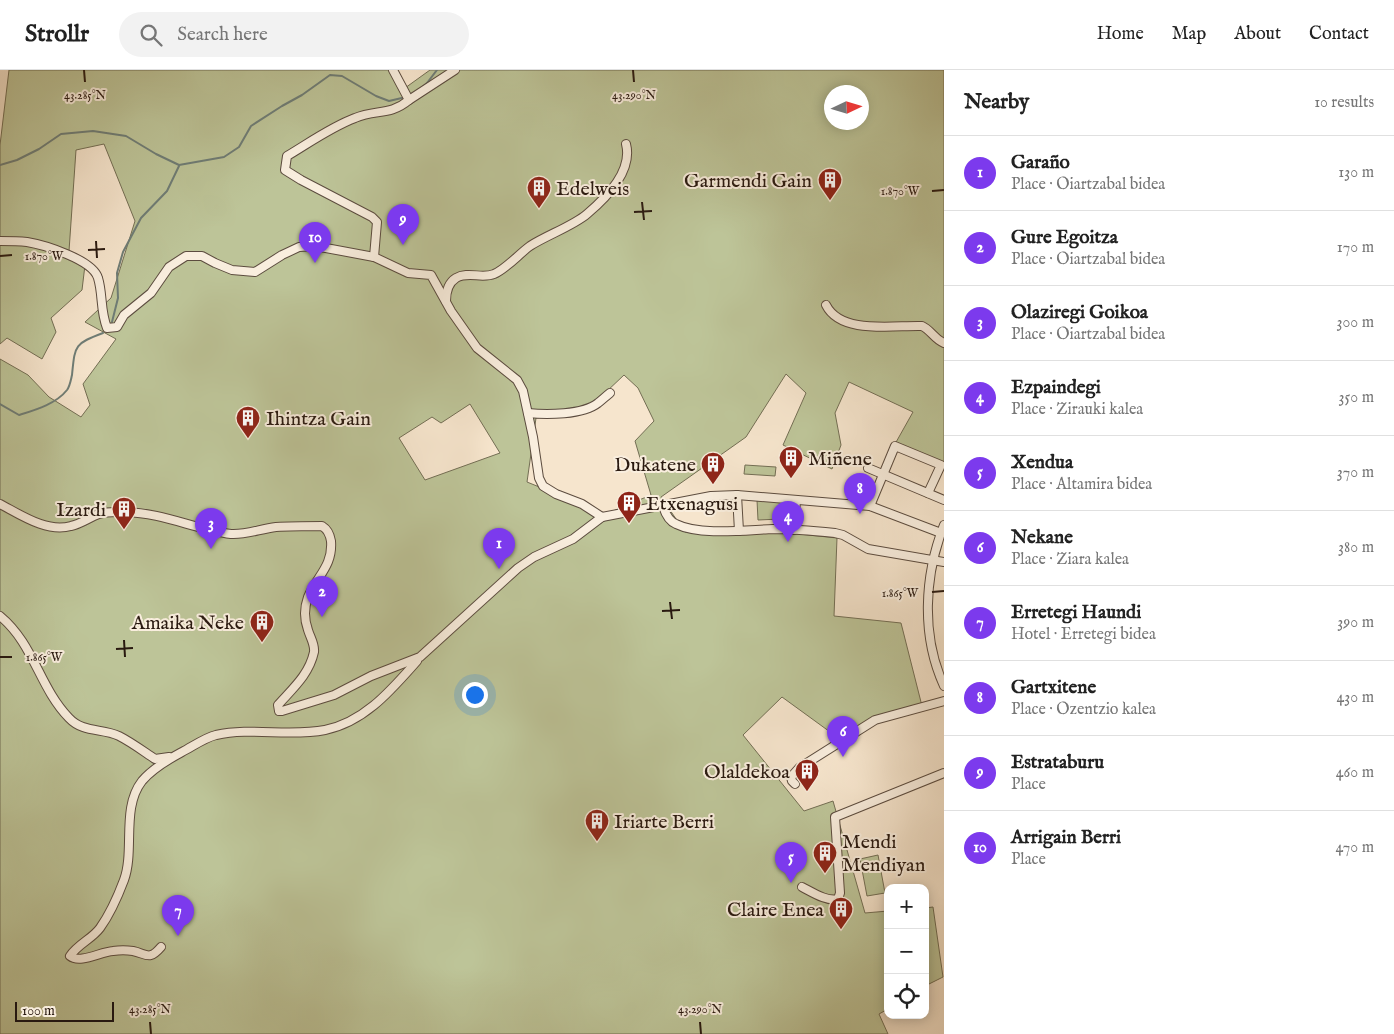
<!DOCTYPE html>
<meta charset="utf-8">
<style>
body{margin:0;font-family:"IM FELL English",serif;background:#f2f2f2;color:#222}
.controls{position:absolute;right:15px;bottom:15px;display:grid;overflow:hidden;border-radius:10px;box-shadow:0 2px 12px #0003}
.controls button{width:45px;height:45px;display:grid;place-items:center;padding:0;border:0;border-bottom:1px solid #e0e0e0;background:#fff;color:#222;font:25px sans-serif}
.compass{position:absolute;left:824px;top:15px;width:45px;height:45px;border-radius:50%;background:#fff;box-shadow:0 2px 12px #0003;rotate:86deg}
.scale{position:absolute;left:15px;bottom:12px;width:99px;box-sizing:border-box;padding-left:5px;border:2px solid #291910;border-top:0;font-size:14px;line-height:18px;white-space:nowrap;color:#291910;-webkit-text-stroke:4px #f9eede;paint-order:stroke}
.you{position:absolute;left:474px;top:624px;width:18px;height:18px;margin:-12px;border:4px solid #fff;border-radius:50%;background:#1a73e8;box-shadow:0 0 0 8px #1a73e833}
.badge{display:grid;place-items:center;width:32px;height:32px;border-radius:50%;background:#7c3aed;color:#fff;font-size:16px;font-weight:700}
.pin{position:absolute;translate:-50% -41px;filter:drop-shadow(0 1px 2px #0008)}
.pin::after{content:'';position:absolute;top:26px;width:18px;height:15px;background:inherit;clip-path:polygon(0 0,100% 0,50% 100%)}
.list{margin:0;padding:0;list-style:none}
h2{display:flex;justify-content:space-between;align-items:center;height:65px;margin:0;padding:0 20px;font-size:21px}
h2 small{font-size:16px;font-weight:400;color:#767676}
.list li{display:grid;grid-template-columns:32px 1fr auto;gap:15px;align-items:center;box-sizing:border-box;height:75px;padding:0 20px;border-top:1px solid #e0e0e0}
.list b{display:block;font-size:19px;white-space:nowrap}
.list p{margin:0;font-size:16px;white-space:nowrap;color:#767676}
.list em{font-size:16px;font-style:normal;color:#767676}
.icon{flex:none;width:28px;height:28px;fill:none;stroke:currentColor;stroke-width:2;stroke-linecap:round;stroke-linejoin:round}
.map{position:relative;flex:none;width:944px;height:964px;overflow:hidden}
header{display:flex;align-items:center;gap:30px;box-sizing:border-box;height:70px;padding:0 25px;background:#fff;border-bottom:1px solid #e0e0e0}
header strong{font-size:24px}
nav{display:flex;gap:28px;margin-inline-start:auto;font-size:18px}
.search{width:350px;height:45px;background:#f2f2f2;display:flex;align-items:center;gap:12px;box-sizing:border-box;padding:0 18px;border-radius:28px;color:#767676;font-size:19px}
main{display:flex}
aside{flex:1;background:#fff}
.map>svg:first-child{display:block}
</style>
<header>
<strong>Strollr</strong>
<div class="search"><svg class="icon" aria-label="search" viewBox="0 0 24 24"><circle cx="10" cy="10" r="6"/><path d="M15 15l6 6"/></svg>Search here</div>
<nav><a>Home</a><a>Map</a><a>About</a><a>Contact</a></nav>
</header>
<main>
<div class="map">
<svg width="944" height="964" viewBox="0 0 944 964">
<rect width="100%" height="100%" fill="#f6e5cd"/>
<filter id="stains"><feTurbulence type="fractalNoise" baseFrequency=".004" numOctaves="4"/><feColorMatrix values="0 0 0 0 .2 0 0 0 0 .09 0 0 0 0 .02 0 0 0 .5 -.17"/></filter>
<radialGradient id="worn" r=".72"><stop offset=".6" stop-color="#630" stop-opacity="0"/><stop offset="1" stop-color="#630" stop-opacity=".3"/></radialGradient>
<g fill="#bdc498" stroke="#736e54" fill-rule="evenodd">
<path d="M9,0h387l9,18 25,-18h514v395l-49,-21 18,-32 -64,-30 -14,31 6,32 -9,24 -49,-24 23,-52 -20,-19 -40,63 -85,60 24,35 75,-2 77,8 -3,78 67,7 21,83 -85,31 -55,-40 -39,38 61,76 29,-10 32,112 23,-2v98l-9,5 9,20h-888v-675l28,16 21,22 32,20 9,-12 -7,-21 33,-45 -31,-17 26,-24 24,-77 -31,-77 -28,6 -7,101 16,14 -3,25 -31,28 5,14 -14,27 -35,-21 -7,6v-199zM832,22h30v30h-30zM624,305l14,13 16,33 -19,20 16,54 -45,19 -79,-32 9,-64 50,-7zM470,334l30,49 -75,27 -26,-42 33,-21 9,6z"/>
<path d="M745,395l31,2 -1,9 -31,-2z"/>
<path d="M757,430l23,1 1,18 -23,1z"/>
<path d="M878,785l7,38 -18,3 -7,-37z"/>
<path d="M933,837l10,70 -18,9v-78z"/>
</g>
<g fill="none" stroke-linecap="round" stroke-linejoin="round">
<g stroke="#6f7d76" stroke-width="2">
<path d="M419,20l8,-7 10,-13"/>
<path d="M0,95l17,-5 22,-11 22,-15 32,-3 33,5 30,18 23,11 45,-8 15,-10 12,-21 31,-20 20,-11 28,-20 12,1 34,20 13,5 17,-4"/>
<path d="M112,252l6,-24 -1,-25 6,-21 18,-34 26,-27 12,-25"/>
<path d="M0,334l19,11c16,-5 37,-11 48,-25 3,-4 4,-11 5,-15 3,-30 2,-31 31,-42"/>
</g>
<defs>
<g id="street">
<path d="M409,30l46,-30"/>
<path d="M0,171c9,0 18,0 27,1 18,3 66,18 71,36 5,16 2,32 9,50l10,-1 7,-12 27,-22 18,-26 17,-11h16l13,7 17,7 23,2 27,-17 17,-8 16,-1 59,11 34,16 23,2 20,36 26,37 40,32 6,11 10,46 6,41 4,8 13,8 26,10 20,13"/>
<path d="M374,187l3,-35 -5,-5 -71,-37 -16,-10 2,-14c22,-13 44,-29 68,-38 21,-9 35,-2 54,-18l-16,-30"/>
<path d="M446,231c0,-9 2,-18 10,-23 12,-7 26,1 38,-4 11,-4 26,-21 36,-28 17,-11 43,-20 57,-32 19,-16 46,-43 39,-70"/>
<path d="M826,235c15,30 68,20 96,21 9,4 12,13 22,17"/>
<path d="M528,343c18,2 55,2 70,-10 4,-3 8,-7 12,-10"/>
<path d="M868,398l76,32"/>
<path d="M737,425l2,36"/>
<path d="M0,434c21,11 47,29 71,22 10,-2 19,-9 28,-12 8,-3 19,-2 27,-2 36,1 69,17 105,22 15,1 29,-5 45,-7 15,-1 30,-1 46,-1 5,3 8,9 9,15 2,25 -14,35 -23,56 -4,11 -4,22 0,33 2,7 7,14 6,22 -5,23 -22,37 -36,53l1,6h3l52,-16 37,-19 49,-19 98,-89 16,-11 39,-18 29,-22 109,-21 26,-1 133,11 71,27"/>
<path d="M663,436c2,7 6,15 13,18 24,12 70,6 97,5 21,0 42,2 62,4l8,2 25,14 76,13"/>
<path d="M870,436l25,-60 46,19 -13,28"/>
<path d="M944,455c-20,51 -23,111 0,161"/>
<path d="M794,460l2,-30"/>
<path d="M0,546c34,28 39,71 69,102 14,15 33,10 50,18 12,6 24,15 36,23l14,-2"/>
<path d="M795,714l-3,-3 -1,-4 8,-9 76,-48 69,-19"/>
<path d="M802,817c10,5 25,15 36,12l2,-6 -5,-76 109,-44"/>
<path d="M161,877c-12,14 -14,7 -28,4 -7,-1 -13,-1 -20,0 -13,1 -33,13 -43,5 8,-12 22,-17 30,-28 10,-14 18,-32 24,-48 11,-30 -3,-72 18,-99 10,-12 27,-22 40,-29 10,-5 22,-14 34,-17 36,-8 73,2 109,-5 40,-8 67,-41 92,-69"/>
</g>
</defs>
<use href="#street" stroke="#5c4c3f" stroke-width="10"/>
<use href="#street" stroke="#f9eede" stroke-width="8"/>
</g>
<path fill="none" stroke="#291910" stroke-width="2" d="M84,0l1,12M633,0l1,12M932,121l12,-1M642,132l2,18M634,142l18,-1M96,171l1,17M88,180l17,-1M0,186l12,-1M932,522l12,-1M670,532l2,17M662,541l18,-1M124,570l1,17M116,579l17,-1M0,587h12M150,952l1,12M700,952l1,12"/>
<defs>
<symbol id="building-pin" viewBox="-11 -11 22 30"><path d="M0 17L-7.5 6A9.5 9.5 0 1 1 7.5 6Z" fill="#8f2418" stroke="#f9eede"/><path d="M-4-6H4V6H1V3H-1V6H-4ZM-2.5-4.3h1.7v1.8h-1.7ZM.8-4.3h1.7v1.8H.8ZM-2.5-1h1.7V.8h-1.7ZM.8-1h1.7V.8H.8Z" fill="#fff"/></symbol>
</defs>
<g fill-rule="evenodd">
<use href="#building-pin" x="816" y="96" width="28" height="38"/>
<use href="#building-pin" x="525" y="104" width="28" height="38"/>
<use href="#building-pin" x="234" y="334" width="28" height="38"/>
<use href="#building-pin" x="777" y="374" width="28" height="38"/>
<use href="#building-pin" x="699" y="380" width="28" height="38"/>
<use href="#building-pin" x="615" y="419" width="28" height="38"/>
<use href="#building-pin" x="110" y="425" width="28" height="38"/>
<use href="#building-pin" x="248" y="538" width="28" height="38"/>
<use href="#building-pin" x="793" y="687" width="28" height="38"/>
<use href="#building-pin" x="583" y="737" width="28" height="38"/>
<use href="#building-pin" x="811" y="769" width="28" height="38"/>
<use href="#building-pin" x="827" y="825" width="28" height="38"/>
</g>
<g text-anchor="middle" stroke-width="4" stroke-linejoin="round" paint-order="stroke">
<g font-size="20" fill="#291910" stroke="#f9eede" text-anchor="end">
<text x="812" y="117">Garmendi Gain</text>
<text x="556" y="125" text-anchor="start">Edelweis</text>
<text x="266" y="355" text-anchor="start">Ihintza Gain</text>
<text x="808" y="395" text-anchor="start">Miñene</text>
<text x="696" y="401">Dukatene</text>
<text x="646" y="440" text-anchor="start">Etxenagusi</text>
<text x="106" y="446">Izardi</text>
<text x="244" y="559">Amaika Neke</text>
<text x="790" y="708">Olaldekoa</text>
<text x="614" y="758" text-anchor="start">Iriarte Berri</text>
<text x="842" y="778" text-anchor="start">Mendi<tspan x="842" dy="23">Mendiyan</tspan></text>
<text x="824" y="846">Claire Enea</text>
</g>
</g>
<g font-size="12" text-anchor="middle" fill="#291910" stroke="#f9eede" stroke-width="4" stroke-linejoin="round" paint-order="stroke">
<text x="85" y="29">43.285°N</text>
<text x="634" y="29">43.290°N</text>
<text x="900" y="125">1.870°W</text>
<text x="44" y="190">1.870°W</text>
<text x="900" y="527">1.865°W</text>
<text x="44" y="591">1.865°W</text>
<text x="150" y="943">43.285°N</text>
<text x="700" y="943">43.290°N</text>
</g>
<rect width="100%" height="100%" filter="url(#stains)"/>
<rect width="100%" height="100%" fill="url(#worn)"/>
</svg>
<div class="controls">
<button>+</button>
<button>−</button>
<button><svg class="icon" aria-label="locate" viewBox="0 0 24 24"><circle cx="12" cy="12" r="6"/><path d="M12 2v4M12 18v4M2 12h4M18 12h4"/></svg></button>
</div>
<svg class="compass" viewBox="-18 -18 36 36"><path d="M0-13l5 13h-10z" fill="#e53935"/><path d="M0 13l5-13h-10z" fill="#767676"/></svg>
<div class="scale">100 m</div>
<div class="you"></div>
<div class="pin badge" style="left:499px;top:499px">1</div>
<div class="pin badge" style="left:322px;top:547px">2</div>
<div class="pin badge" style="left:211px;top:479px">3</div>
<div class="pin badge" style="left:788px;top:472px">4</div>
<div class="pin badge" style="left:791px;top:813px">5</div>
<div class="pin badge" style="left:843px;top:687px">6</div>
<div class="pin badge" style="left:178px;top:866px">7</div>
<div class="pin badge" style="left:860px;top:444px">8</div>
<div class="pin badge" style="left:403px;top:175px">9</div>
<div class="pin badge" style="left:315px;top:193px">10</div>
</div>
<aside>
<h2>Nearby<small>10 results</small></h2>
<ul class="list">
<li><span class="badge">1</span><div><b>Garaño</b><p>Place · Oiartzabal bidea</p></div><em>130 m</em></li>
<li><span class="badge">2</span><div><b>Gure Egoitza</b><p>Place · Oiartzabal bidea</p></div><em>170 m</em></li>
<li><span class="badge">3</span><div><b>Olaziregi Goikoa</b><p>Place · Oiartzabal bidea</p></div><em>300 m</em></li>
<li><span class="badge">4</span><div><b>Ezpaindegi</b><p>Place · Zirauki kalea</p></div><em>350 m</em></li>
<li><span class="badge">5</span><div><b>Xendua</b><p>Place · Altamira bidea</p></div><em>370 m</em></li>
<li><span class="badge">6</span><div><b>Nekane</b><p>Place · Ziara kalea</p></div><em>380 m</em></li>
<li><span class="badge">7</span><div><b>Erretegi Haundi</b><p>Hotel · Erretegi bidea</p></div><em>390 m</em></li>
<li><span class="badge">8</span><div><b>Gartxitene</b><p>Place · Ozentzio kalea</p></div><em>430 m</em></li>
<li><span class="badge">9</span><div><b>Estrataburu</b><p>Place</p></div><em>460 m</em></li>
<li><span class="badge">10</span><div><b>Arrigain Berri</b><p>Place</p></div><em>470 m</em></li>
</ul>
</aside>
</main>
